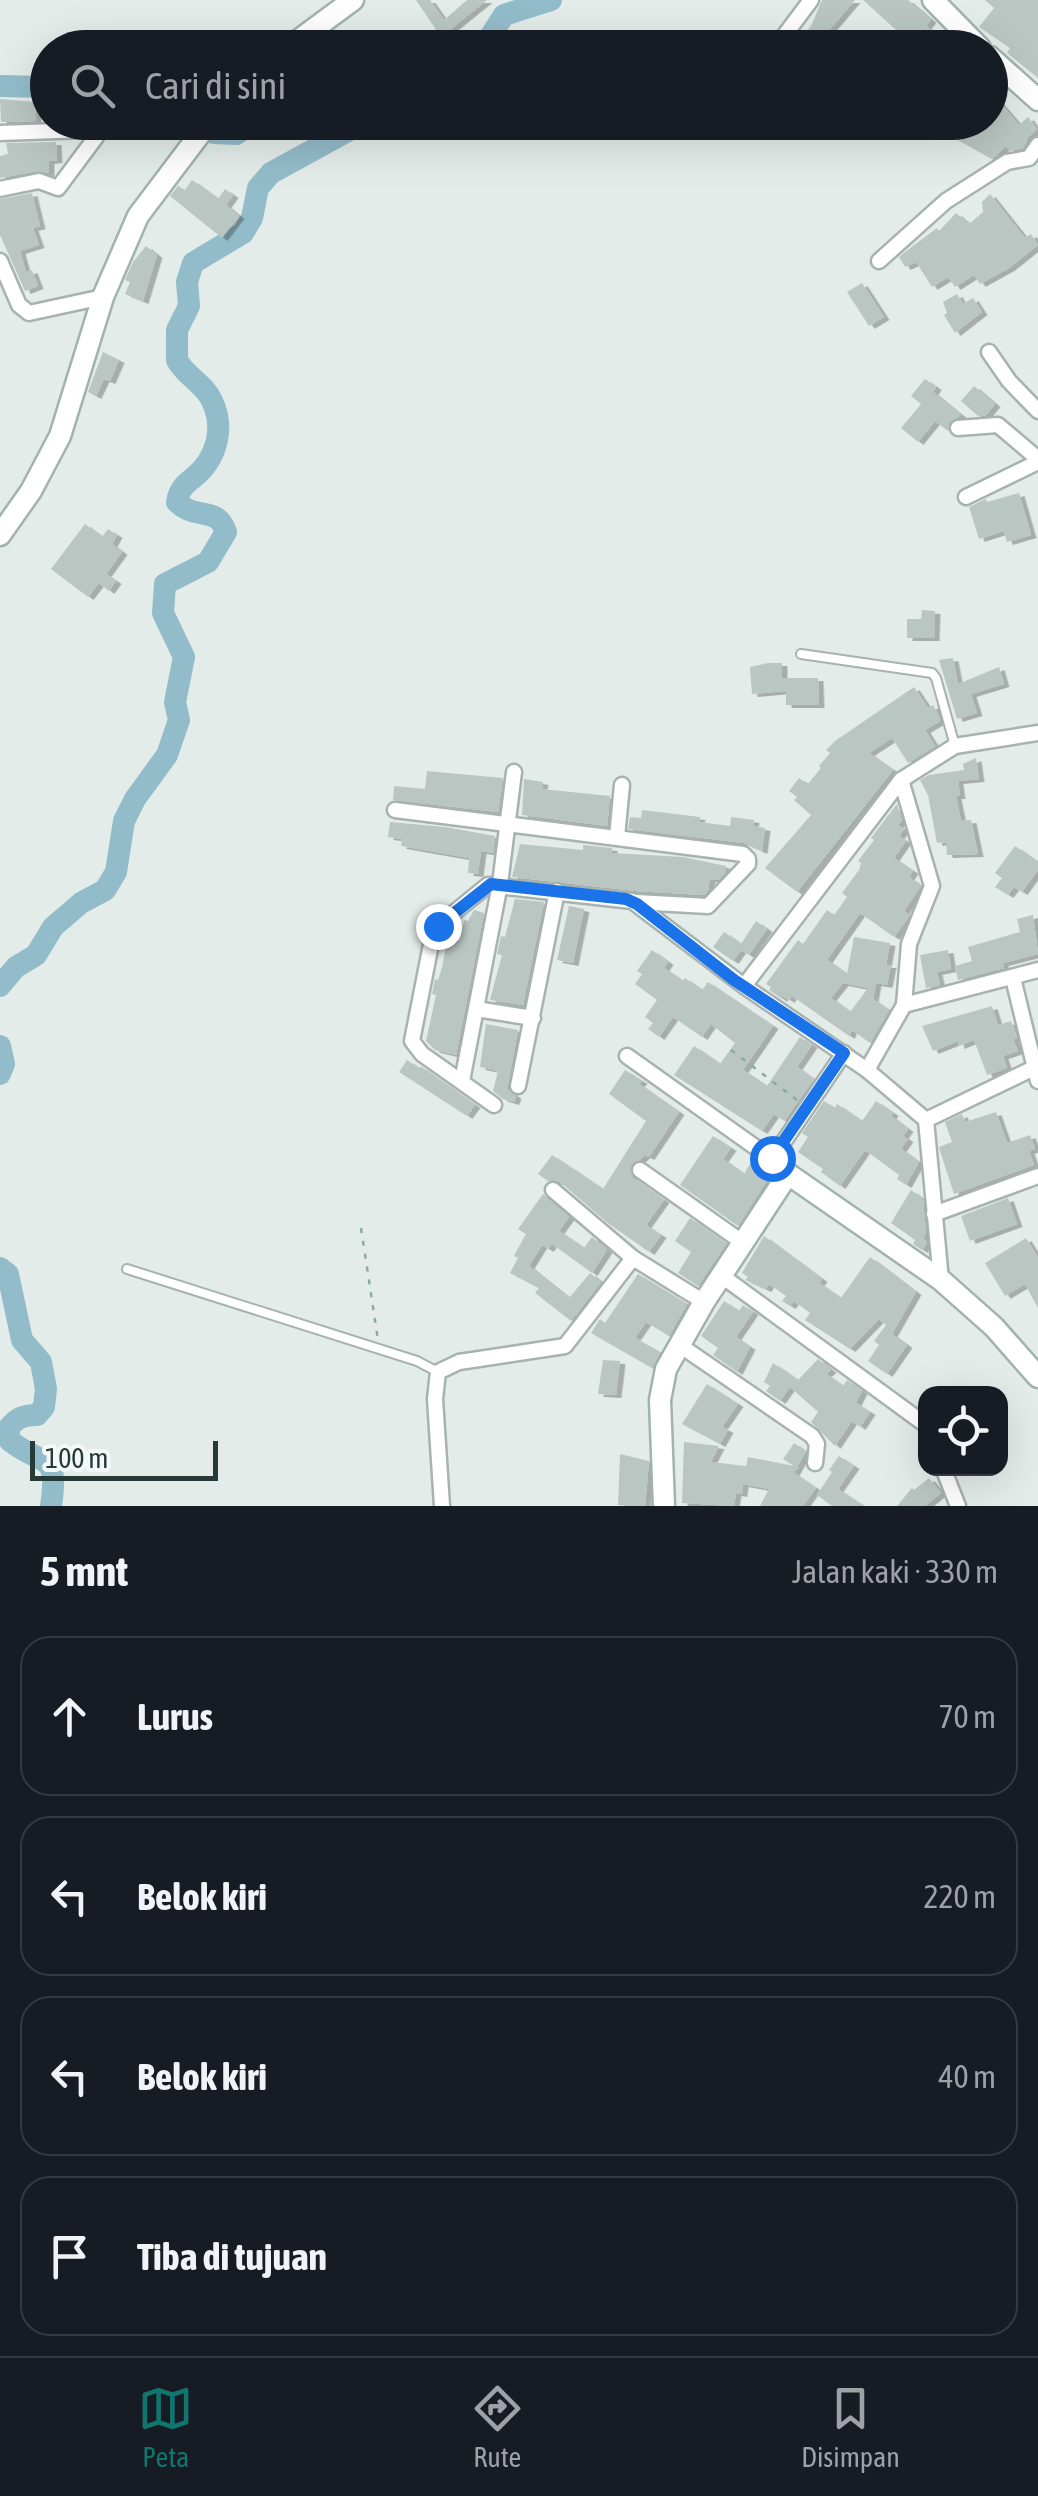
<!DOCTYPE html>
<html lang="id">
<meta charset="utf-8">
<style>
body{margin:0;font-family:"Asap Condensed",sans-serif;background:#242831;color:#f1f3f6}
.controls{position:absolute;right:30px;bottom:30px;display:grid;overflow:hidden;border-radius:20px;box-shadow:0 10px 40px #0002}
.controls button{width:90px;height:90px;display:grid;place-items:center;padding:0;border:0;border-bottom:2px solid #363941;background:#171b24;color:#f1f3f6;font:50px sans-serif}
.scale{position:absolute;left:30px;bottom:25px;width:188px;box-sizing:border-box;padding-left:10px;border:5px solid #263b38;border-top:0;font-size:28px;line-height:35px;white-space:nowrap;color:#263b38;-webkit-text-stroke:8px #f4f9f7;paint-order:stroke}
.stop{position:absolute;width:30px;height:30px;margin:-22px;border:8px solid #1a73e8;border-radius:50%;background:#fff}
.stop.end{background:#1a73e8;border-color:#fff;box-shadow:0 2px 10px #0008}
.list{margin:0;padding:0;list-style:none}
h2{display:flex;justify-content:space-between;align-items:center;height:130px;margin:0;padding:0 40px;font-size:42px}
h2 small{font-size:32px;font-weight:400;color:#9ea1a6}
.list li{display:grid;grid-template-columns:65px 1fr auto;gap:30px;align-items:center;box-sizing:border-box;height:160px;margin:0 20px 20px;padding:0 20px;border:2px solid #363941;border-radius:30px}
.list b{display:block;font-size:38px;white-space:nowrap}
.list em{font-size:32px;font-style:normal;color:#9ea1a6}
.icon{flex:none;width:55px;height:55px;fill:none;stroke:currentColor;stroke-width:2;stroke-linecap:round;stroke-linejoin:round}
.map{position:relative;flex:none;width:1038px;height:1506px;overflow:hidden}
.search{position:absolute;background:#171b24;box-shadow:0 10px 40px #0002;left:30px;right:30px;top:30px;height:110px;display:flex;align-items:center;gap:25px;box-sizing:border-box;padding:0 35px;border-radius:55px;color:#9ea1a6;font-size:38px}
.sheet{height:850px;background:#171b24}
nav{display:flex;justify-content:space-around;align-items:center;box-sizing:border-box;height:140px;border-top:2px solid #363941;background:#171b24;font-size:28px;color:#9ea1a6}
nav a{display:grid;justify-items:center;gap:5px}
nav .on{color:#0f766e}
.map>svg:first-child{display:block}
</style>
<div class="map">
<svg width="1038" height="1506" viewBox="0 0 1038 1506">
<defs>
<filter id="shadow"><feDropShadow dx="5.5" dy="3" stdDeviation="0" flood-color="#0004"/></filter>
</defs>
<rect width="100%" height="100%" fill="#e4ece9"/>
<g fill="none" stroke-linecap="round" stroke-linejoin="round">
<g stroke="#93bcca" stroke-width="22">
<path d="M483,48l21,-33 47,-15"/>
<path d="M0,86l48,1"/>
<path d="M214,133l22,1 18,-12"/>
<path d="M0,986l16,-19 20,-12 17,-28 28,-24 24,-13 11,-18 8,-51 11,-22 32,-44 12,-35 -4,-18 9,-45 -21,-44 2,-29 43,-22 18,-30c-9,-27 -30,-11 -49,-30 2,-12 7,-17 16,-24 24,-19 32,-50 19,-77 -7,-17 -27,-25 -35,-41v-30l12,-24 -2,-24 6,-19 50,-30 9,-15 6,-30 13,-15 93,-51"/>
<path d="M0,1046l4,18 -4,10"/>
<path d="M0,1268l8,6 14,66 19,22 5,27 -2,18 -7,8c-14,0 -21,3 -29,14l2,12c36,27 49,11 41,65"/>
</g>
</g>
<g fill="#bac6c2" fill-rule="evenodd" filter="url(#shadow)">
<path d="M416,0h14l14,20 23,-20h20l-46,37z"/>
<path d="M822,0h33l-41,48h-19l17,-24z"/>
<path d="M863,0h45l23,20 -5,6 28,22h-38z"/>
<path d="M985,0h53v78l-31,-25 3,-5 -31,-21 15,-19z"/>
<path d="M990,91l29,34 9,-8 9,12 -9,8 -5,11 -13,3 -4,-5 -14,13 -54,-30 3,-7h49z"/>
<path d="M0,99l36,3v19l-35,1z"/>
<path d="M56,142l1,18 -8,1v12l-12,-2 -37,7v-22l8,-2 -2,-11z"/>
<path d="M192,180l26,19 7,-10 8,6 -7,10 13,11 -17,22 -52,-42 8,-10 7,4z"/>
<path d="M32,193l8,33 -7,2 6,17 -19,6 6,21 6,-2 6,16 -13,5 -25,-56v-36z"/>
<path d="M990,194l35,44 6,-4 7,11 -29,23 -29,16 -6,-9 -19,12 -7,-10 -16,10 -16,-25 -11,5 -6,-10 6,-5 32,-24 2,3 17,-18 13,11 14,-12 -1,-10z"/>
<path d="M146,246l11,9 -14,46 -18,-7 5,-12 -5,-2 8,-18z"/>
<path d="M862,283l22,34 -15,9 -22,-34z"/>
<path d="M957,294l6,10 10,-6 9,14 -27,21 -11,-18 3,-2 -4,-11z"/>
<path d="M103,352l16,8 -9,21 -6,-2 -8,17 -8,-4z"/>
<path d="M925,379l11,8 -3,5 28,23 -12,8 -1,8 -13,-10 -17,21 -17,-14 20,-24 -10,-8z"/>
<path d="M974,386l21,18 -9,11 -8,1 -17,-15z"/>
<path d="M1019,493l12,42 -24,7 -3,-11 -25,8 -10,-32 17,-8 1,3z"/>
<path d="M85,524l17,13 6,-8 9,6 -5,9 10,8 -16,22 10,7 -7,10 -10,-8 -11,14 -37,-28z"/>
<path d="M922,610l13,1 -1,27h-27v-19h14z"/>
<path d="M953,658l5,26 41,-17 5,17 -33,10 6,19 -20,6 -18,-59z"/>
<path d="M768,663h14v15h36l1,27h-33v-14l-34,3 -2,-27z"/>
<path d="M914,687l14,21 5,-3 5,9 2,7 -15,9 10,16 -27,17 -16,-25 -23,15 24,17 -96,122 -32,-24 46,-53 -17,-15 3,-3 -8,-6 10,-13 9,6 13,-16 -2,-2 11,-13 -4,-3 9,-9z"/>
<path d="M976,758l3,21 -21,2 2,15h-4l5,25 10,-1 7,34 -31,1 -1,-13 -9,1 -9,-48 -8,-15 9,-5 35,-5 -1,-6z"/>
<path d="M427,771l76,7 -5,34 -105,-12 1,-14 31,3z"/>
<path d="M524,779l19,3 -1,7 68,7 -3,30 -85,-11z"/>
<path d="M897,804l5,16 -4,5 6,4 -5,7 7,5 -12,17 19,13 -4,6 12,9 -17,25 5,4 -1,3 -14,19 -34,-24 -33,47 20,14 7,-37 36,6 -4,22h5l-4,20 -11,-2 -3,16 16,11 -19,33 -18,-13 -3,6 -57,-40 -3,4 -6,-4 -1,3 -13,-9 2,-3 -5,-3 32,-44 5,4 24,-34 7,5 13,-18 -5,-4 17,-23 2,-7 -3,-2 16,-21 -3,-2zM843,983l25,5 -18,24 -19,-14z"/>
<path d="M642,810l58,7 -1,5 31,4 1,-9 23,3 -1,6 12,2 -3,23 -18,-8 -116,-14 2,-12 11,1z"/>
<path d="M390,822l55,5 50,9 -2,17 -12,-2 -3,23 -10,-1 1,-15 -68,-12 1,-7 -14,-2z"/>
<path d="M520,844l63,6v-5l29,3v5l71,4 43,9v6l-8,8 -8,-1 -2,11 -4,5 -68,-4 -124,-14z"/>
<path d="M1015,846l23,16v8l-16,22 -8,-5 -6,8 -13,-8 7,-9 -7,-5z"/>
<path d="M515,899l29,3 -21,103 -33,-5 12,-45 -5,-1 4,-18 4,1z"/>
<path d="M569,906l15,3 -11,54 -16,-3z"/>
<path d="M474,910l10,3 -28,142 -21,-5 -9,-9 10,-46 -4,-1 3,-15 3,1 4,-13 6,-29 12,2 4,-20 4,1z"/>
<path d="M1033,915l5,39 -35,9 1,5 -46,12 -3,-14 17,-5 -4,-14 52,-15 -3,-13z"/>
<path d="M756,921l11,8 -18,26 -8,-5 -8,11 -20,-14 11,-15 17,12z"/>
<path d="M652,950l16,12 -4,6 19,13 2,-3 17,12 6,-8 65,44 -30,44 24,16 33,-49 12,8 -15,22 17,12 -30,42 -10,-7 -12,17 -88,-56 20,-29 26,18 15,-21 -24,-19 -9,13 -29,-20 -14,20 -11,-8 5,-6 -8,-6 12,-17 -22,-16 7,-10 -5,-3z"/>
<path d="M948,950l3,19 -14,3 3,13 -14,3 -6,-33z"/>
<path d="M992,1006l6,19 13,-4 4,11 2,6 -4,1 5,12 -15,5 4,12 -20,7 -13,-35 -15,6 -1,-5 -25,10 -11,-25z"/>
<path d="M486,1024l32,6 -10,54v6l8,6 -2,6 -11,-3 -10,-8 5,-20 -18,-4z"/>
<path d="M407,1060l13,9v-3l55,39 -8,11 -68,-44z"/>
<path d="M625,1070l17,11 -3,3 40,28 -30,45 -4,-2 -15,13 3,10 31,22 -18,25 15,10 -12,17 -40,-28 -49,-42 -12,-1 -10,-7 14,-19 51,34 43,-68 -37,-27z"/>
<path d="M824,1101l11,7 2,-4 25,17 14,-20 17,12 -2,3 17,13 -5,7 5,3 -7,10 18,13 -13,23 -9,-6 2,-4 -34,-25 -25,36 -19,-14 2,-3 -25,-17 10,-15 -6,-4z"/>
<path d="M996,1112l11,31 23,-8 5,14 -6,2 5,14 -80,29 -14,-43 -1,-4 13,-5 -7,-20 17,-8 3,8z"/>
<path d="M713,1136l18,12 -8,11 21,15 6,-10 19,13 -31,49 -58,-41z"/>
<path d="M911,1190l12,9 3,34 -3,4 4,6 -5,7 -9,-6 2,-4 -24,-17z"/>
<path d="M543,1194l26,23 -10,14 25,17 8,-11 15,13 -15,23 -40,-29 -4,5 -6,-4 -13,21 40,32 21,-25 11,9 -30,39 -36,-28 4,-5 -29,-15 8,-15 -4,-2 12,-22 -8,-5z"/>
<path d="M1008,1198l9,26 -47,17 -9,-25z"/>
<path d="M690,1218l36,26 -28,42 -20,-13 13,-21 -16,-11z"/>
<path d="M764,1236l58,43 -3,4 22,15 29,-41 46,35 -24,42 15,11 -20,29 -19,-13 11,-16 -5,-4 12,-16 -7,-6 -29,30 -45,-29 5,-7 -16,-12 -4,5 -8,-5 4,-5 -17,-12 -3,5 -21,-9 3,-3 -6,-4z"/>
<path d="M1026,1238l12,20v50l-13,-24 -20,12 -20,-33z"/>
<path d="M638,1274l49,30 -18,32 -23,-14 -11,16 25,14 -8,16 -61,-35 9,-14 5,4z"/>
<path d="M724,1301l15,10 4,-6 10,7 -17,25 14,10 -13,25 -24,-17 5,-7 -17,-12z"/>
<path d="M818,1359l13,11 -5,4 17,12 4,-6 15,11 -6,12 14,9 -10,15 -8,-6 -17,25 -24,-24 7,-10 -28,-25 -10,14 -14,-10 4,-5 -6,-4 9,-19 25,17z"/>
<path d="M603,1360l17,1 -4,34 -18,-1z"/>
<path d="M707,1384l31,20 -16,23 6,3 -8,14 -38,-20z"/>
<path d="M684,1442l35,4 -8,16 35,4 2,-9 46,9 -11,-7 11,-16 12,8 -12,22 22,15 -13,18h-43l9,-17 -26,-5 -1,10 -6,-1 -2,13 -52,-3z"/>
<path d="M620,1454l29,7 -4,45 -27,-1z"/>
<path d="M839,1456l15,10 -16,23 26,17h-32l-15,-11 15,-23 -3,-2z"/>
<path d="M929,1478l12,15 -16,13h-28l15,-18 2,2z"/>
</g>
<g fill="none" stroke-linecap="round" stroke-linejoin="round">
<defs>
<g id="lane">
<path d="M801,654l131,19 4,5 19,68"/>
<path d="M127,1269l290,92 21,11"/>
</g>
<g id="street">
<path d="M775,48l36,-48"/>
<path d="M0,133l85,-3 7,1 4,6 -38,51 -19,-7 -39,8"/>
<path d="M0,261l19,44 10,8 74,-16"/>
<path d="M879,261l67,-60 61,-39 22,-4 9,-13"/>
<path d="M989,352l20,29 29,30"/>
<path d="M958,428l40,-3 40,34"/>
<path d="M966,497l72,-35"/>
<path d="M901,780l31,106 -23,58 -5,61"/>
<path d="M395,810l348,44 5,5v5l-40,42 -72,-4"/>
<path d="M617,837l5,-52"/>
<path d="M1013,978l25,103"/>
<path d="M476,1009l57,9"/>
<path d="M627,1056l145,103"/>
<path d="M867,1070l37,-65 134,-35"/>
<path d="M462,1081l38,-197 14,-112"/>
<path d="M518,1086l39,-195"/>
<path d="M494,1105l-72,-51 -10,-13 22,-112 54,-44 144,16 112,85"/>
<path d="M926,1120l112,-54"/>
<path d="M640,1170l102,72"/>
<path d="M788,1174l-16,-15 72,-106"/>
<path d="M553,1190l80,68 71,44"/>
<path d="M934,1214l104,-38"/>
<path d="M722,1276l204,149"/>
<path d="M941,1280l-15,-160 -59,-50 -123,-84 157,-206 54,-34 83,-13"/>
<path d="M678,1344l134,92 5,8 -2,19"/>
<path d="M943,1468l15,38"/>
<path d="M442,1506l-7,-107 3,-27 21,-10 106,-16 68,-88"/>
</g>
<g id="secondary">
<path d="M933,0l47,48"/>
<path d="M288,48l65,-48"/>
<path d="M990,57l48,43"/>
<path d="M0,535l31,-44 29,-55 43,-139 35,-81 71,-94"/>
<path d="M664,1506l-4,-106 6,-31 38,-67 84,-128 153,106 53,47 44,50"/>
</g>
</defs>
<use href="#lane" stroke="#a7b3b0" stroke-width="12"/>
<use href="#street" stroke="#a7b3b0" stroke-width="19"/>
<use href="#secondary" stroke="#a1b3ae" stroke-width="25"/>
<g stroke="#89aba4" stroke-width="2.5" stroke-dasharray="5 8" stroke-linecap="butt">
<path d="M731,1050l66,50"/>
<path d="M361,1228l17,112"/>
</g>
<use href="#lane" stroke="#fff" stroke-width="8"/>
<use href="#street" stroke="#fff" stroke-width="14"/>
<use href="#secondary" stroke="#fff" stroke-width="20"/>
</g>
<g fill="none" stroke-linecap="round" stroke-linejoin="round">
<path stroke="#1a73e8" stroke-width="12" d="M438,926l53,-42 135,15 11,5 97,76 110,73 -72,105"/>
</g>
</svg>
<div class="controls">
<button><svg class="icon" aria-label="locate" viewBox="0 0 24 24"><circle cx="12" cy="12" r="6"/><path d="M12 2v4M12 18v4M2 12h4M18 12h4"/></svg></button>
</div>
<div class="scale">100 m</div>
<div class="stop" style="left:772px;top:1158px"></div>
<div class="stop end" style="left:438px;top:926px"></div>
<div class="search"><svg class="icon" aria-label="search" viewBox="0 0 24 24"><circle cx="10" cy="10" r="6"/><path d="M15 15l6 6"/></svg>Cari di sini</div>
</div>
<section class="sheet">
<h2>5 mnt<small>Jalan kaki · 330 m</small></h2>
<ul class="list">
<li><svg class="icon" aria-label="ahead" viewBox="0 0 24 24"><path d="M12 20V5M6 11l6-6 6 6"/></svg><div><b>Lurus</b></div><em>70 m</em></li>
<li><svg class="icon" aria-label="left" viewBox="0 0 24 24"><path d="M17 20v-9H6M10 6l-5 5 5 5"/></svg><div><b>Belok kiri</b></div><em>220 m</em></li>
<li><svg class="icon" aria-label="left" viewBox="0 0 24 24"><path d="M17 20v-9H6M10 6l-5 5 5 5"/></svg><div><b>Belok kiri</b></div><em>40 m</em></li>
<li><svg class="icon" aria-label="arrive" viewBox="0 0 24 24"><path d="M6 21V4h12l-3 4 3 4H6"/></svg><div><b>Tiba di tujuan</b></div></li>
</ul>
</section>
<nav>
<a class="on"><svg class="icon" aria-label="map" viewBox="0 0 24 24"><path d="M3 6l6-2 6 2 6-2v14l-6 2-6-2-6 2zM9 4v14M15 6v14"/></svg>Peta</a>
<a><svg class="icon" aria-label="directions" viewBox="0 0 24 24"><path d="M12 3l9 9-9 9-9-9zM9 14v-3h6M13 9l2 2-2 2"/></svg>Rute</a>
<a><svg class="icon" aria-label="saved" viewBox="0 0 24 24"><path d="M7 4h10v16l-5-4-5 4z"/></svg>Disimpan</a>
</nav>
